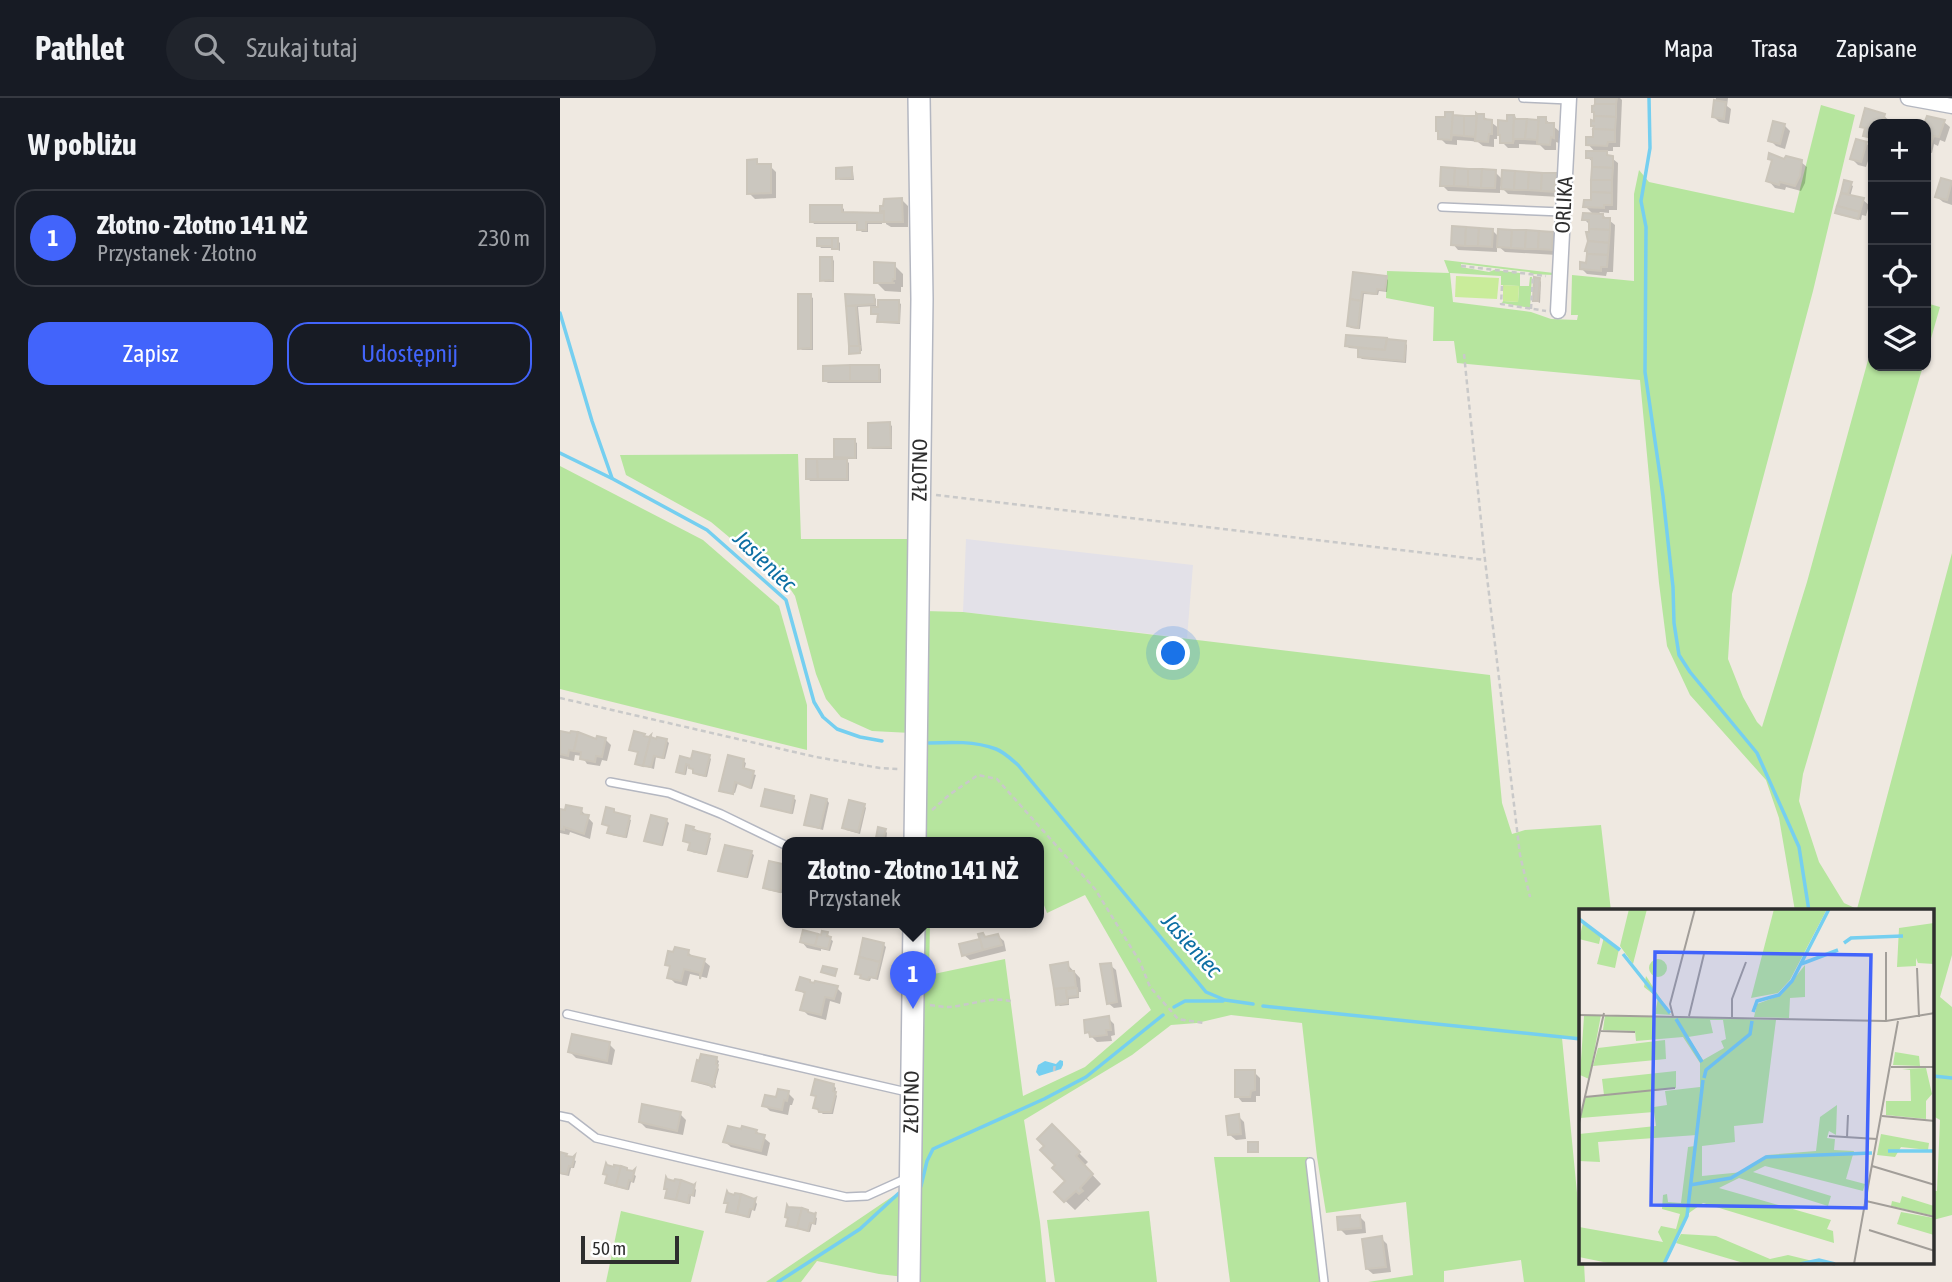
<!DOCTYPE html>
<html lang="pl">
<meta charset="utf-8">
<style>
body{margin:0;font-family:"Asap Condensed",sans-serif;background:#20242c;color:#f1f3f6}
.controls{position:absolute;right:21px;top:21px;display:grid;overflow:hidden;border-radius:14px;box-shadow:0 2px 5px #0004}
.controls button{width:63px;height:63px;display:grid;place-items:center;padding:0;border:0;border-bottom:2px solid #363941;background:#171b24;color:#f1f3f6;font:35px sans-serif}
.scale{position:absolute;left:21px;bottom:18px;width:98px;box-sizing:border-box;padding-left:7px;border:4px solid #2e2e2e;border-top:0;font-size:19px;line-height:24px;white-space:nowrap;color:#2e2e2e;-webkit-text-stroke:5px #fff;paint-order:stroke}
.you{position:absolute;left:614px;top:556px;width:24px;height:24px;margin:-18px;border:5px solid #fff;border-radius:50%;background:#1a73e8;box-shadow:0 0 0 10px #1a73e833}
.badge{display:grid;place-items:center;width:46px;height:46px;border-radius:50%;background:#4264fb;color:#fff;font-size:23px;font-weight:700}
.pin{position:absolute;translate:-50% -58px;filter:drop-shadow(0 2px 4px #0008)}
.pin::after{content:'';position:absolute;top:37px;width:24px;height:21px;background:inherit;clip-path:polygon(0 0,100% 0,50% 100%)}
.popup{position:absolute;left:222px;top:739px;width:262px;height:91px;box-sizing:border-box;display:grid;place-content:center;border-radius:14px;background:#171b24;filter:drop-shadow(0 2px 5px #0005);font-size:23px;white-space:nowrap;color:#9ea1a6}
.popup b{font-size:26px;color:#f1f3f6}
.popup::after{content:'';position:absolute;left:50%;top:100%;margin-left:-14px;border:14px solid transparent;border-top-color:#171b24}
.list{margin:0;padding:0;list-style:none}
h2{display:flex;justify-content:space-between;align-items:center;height:91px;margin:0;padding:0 28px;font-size:30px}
h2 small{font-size:23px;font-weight:400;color:#9ea1a6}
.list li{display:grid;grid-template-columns:46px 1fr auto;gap:21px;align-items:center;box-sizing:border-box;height:98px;margin:0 14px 14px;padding:0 14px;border:2px solid #363941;border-radius:21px}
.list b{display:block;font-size:26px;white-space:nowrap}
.list p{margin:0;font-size:23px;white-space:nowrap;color:#9ea1a6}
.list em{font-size:23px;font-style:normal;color:#9ea1a6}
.actions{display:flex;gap:14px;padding:21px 28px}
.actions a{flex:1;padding:16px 0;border:2px solid #4264fb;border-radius:21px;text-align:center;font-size:24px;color:#4264fb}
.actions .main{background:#4264fb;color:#fff}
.icon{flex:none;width:38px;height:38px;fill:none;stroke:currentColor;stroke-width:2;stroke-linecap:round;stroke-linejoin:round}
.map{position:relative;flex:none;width:1392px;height:1184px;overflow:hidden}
header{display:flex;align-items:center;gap:42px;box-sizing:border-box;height:98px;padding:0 35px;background:#171b24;border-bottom:2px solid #363941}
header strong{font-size:33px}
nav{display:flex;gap:38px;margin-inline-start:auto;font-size:24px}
.search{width:490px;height:63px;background:#20242c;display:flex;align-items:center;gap:18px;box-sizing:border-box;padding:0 24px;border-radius:38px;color:#9ea1a6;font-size:26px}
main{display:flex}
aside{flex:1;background:#171b24}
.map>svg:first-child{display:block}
</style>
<header>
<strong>Pathlet</strong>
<div class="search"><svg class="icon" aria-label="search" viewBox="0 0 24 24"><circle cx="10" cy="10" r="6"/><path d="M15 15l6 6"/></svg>Szukaj tutaj</div>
<nav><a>Mapa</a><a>Trasa</a><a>Zapisane</a></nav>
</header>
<main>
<aside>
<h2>W pobliżu<small></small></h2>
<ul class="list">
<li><span class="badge">1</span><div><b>Złotno - Złotno 141 NŻ</b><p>Przystanek · Złotno</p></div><em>230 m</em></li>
</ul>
<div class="actions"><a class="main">Zapisz</a><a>Udostępnij</a></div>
</aside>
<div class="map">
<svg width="1392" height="1184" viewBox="0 0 1392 1184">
<rect width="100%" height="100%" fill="#efe9e1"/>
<path fill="#e3e1e8" d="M406,441l227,26 -6,73 -224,-26z"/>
<g fill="#b6e59e">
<path d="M1261,7l34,10 -42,176 -81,303 -4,65 15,38 14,25 5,5 45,-145 66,-240v24h50l-120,408 -4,27 20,61 25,41 13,6 95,-356v402l-12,42 12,10v208l-19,5v-29h4l3,-71 -7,-4v-205h-138l-16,-93 -13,-38 -76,-85 -23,-49 -8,-63 -19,-203 -183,-17 -3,-22h-21l1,-34 -48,-9 1,-27 62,2 -5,-13 110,13 -1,2 -21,-1 -3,-2 -68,-8v3l28,5 5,-2 26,3v13h9l1,-9h2l-2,31 -28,-5 1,-2 15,1 1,-16 -18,-1v-9l-51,-3 3,29 78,10 20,7 26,1 1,-5h-7l1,-40 62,6v-87l5,-24 10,12 145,31z"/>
<path d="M1366,205l14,4 -14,49z"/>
<path d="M238,356l3,85h111l-1,194 -39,-2 -31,-14 -15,-18 -10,-25 -21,-78 -6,-9 -78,-65 -85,-47 -6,-20z"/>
<path d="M0,368l143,74 76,66 28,99v45l-247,-61z"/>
<path d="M364,513l39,1 527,63 12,128 10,31 13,-4 76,-5 10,86h-30v128l-19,-1 19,196v29h3l1,19h-61l-3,-22 -77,11v11h-76l45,-7 -7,-73 -80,11 -9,-56 -15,-134 -71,-8 -34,8 -26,2 -39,30 -108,65 16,102 6,60h-132l6,-359h10l-1,52 76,-16 18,137 62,-29 66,-57 -66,-115 -38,18 -8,-21v-49h-117z"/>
<path d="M654,1059h94l15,125h-93z"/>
<path d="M345,1090l-1,89 -25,-3 -62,-13 -16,21h-35z"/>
<path d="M61,1113l83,20 -13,51h-85z"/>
<path d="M589,1113l8,71h-102l-8,-62z"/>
</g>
<g fill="#c9ec9a">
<path d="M896,178l43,2 -2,21 -42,-2z"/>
<path d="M943,187l16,1 -1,16 -15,-1z"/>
</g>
<path fill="#75cff0" d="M500,962l3,1v4l-2,4 -22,7 -3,-4 2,-7 7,-4 11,3z"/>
<g fill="#0003">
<path d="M1035,0h25l2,2 -2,47h-7v4h-10l15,12 -1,47h-8v3l-10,-1 16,13 -2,47h-6l-1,4 -19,-2 -5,-5 6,-4 3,-39 -7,-7 10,-4 -9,-9 7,-4 2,-39 -7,-6 9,-4 -8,-9 7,-5v-11l-2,-2 2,-4z"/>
<path d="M1156,0h12l-1,8 4,3 -2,15 -10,-2 -5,-5z"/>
<path d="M893,16l3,3 21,1 6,-2 17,13 9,-7v-5h6l3,3 21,1 6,-2 14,12v12l-3,-1v8h-11l-5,-5 -21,-1v4h-11l-6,-6v-6l-5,-4v7h-3v8l-11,-1 -5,-4 -7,-1 -14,-1v5l-11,-1 -6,-6v-5l-3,-2z"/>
<path d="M1324,18l6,5 -1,3h-16v17h-2l-6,-6 2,-4 -5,-5z"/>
<path d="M1368,20l16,4 6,5 -5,15 -5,-2 -2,6 -4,-2 -2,9 -6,-1v-26z"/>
<path d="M1225,28l5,5 -5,18 -9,-3 -6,-6z"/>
<path d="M1306,45l6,6 -6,18 -8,-2 -6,-6z"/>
<path d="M1210,61l16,3h15l6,5 -2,16 -4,8 -15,-4 -1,3 -10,-2 -7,-8 5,-18z"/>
<path d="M196,63l5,5h9l6,6v26l-21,1 -6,-6z"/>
<path d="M291,71l2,2 1,9h-14l-2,-2z"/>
<path d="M935,74l8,8 52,-5 6,6 -1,16 -52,-3 -8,-8v7l-52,-2 -6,-6z"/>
<path d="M1382,82l10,3v22l-9,-3 -6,-5z"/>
<path d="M1286,84l7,4 -3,11 13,3 6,5 -3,11 -4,-1 -1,5 -21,-5 -3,-2z"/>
<path d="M342,102l6,6v21h-17l-5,-3v-9l-5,-4z"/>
<path d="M281,109l3,2v5l38,1v9h-14v8h-6l-3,-3v-5h-45l-2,-3z"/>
<path d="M932,132l8,8 52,-5 6,6 -1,16 -52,-3 -8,-7v7l-39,-2 -5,-6z"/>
<path d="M277,142l3,3v8l-6,-3h-13l-2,-3z"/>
<path d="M272,160l2,3v21h-9l-3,-2z"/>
<path d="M334,167l9,9v13h-2v5l-16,-1 -9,-9z"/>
<path d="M795,176l31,4 2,2 -1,12 -8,-1 -1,4 -14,-1 -4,35 -9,-1 -2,-2z"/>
<path d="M979,181l2,3 -1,21 -6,-3z"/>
<path d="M250,198l3,2v52h-11l-2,-2z"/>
<path d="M287,198l27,1 2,2v7l-18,1 4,44 -11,1z"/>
<path d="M338,204l3,2 -1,20 -18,-1 -3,-2v-5l-6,-3z"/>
<path d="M788,239l57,6 2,2 -1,18 -44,-4 -3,-3 1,-7 -11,-1 -2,-2z"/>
<path d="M318,269l3,2v14h-53l-3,-2z"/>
<path d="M329,326l3,2v23h-20l-2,-2z"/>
<path d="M294,343l3,2v16h-12l4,4v18h-39l-2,-3 32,-17 -5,-4z"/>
<path d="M0,634l37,9 8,-2 6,6 -4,16 -5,-1 -2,6 -13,-2 -5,-8 -7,-1 -1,6 -14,-3z"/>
<path d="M84,637l3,3 20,3 2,2 -4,16 -9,-2 -2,12 -14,-4 -3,-2 3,-10 -9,-4z"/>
<path d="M149,659l2,2 -4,18 -10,-2 -9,-10 -2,10 -8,-3 3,-14 11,3z"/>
<path d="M183,663l3,2 -2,8 12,4 -4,14 -14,-6 -3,10 -13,-4z"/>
<path d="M233,700l3,2 -3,14 -28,-7 -2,-2z"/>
<path d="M267,702l2,3 -6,27 -14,-4 -3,-2z"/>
<path d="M304,707l2,3 -6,26 -14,-4 -2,-2z"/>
<path d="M21,712l12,13 -3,16 -20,-7 -1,3 -9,-2v-22z"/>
<path d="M53,713l18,9 -4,18 -15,-3 -3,-3 1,-5 -6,-3z"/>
<path d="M106,722l3,3 -6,23 -14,-4 -3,-2z"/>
<path d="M133,730l18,10 -4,17 -15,-3 -2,-3 1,-5 -7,-3z"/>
<path d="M325,732l2,3 -1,10h-9z"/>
<path d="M191,755l3,2 -6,23 -25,-6 -3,-2z"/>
<path d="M226,769l1,7 -5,19 -15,-3 -2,-3z"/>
<path d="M267,836l2,2v2l4,3 -3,10 -9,-2v2l-14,-3 -5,-6 20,-5z"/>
<path d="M438,838l6,5 2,10 -36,9 -6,-5 22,-16z"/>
<path d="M324,847l2,2 -8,33 -7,-2 -1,3 -5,-1 -8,-7z"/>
<path d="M128,854l6,6 10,3 6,5 -3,12 -17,-4 -3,12 -12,-3 -6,-6 2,-9 -4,-4z"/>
<path d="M507,866l13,14 1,14h-2v6l-10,1v6l-9,1 -3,-2 1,-13 -3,-2z"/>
<path d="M550,867l6,5 6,37 -8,1 -6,-5z"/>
<path d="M250,883l3,3 24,4 5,5 -2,11 -10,-3 -4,19 -18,-5 -6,-6 4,-14 -8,-6z"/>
<path d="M548,920l6,6 1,11 -4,1 1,5 -15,1 -10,-10z"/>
<path d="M49,946l6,6 -3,15 -36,-7 -6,-6z"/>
<path d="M156,961l3,2 -2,6 2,2 -4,15 1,4 -19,-5 -3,-3z"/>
<path d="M694,974l6,6v18h-4v6h-14l-5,-6z"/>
<path d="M274,988l2,2 -1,5 2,3 -4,18h-10l-8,-6 3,-11 -5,-3z"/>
<path d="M228,995l6,6 -2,6h-2l-2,10 -18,-4 -6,-6z"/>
<path d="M120,1016l6,6 -3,15 -37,-7 -6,-6z"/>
<path d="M678,1018l6,6 2,17 -10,1 -6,-5z"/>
<path d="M492,1028l36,36 -4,4 17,18 -14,14 3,4 -4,-3 -11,11 -19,-18 12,-11 -10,-16z"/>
<path d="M196,1033l14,12 -3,13 -36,-9 -6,-5z"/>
<path d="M0,1056l16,7 -2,7h-3l-2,8 -9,-2z"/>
<path d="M66,1071l10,7 -2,7 -3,-1 -2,8 -20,-5 -2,-2 1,-6 -3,-3z"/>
<path d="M134,1089l2,3 -1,7 -4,-1 -1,8 -20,-5 -3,-2 2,-6 -3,-3z"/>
<path d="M195,1103l2,3 -2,7 -3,-1 -2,8 -20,-5 -2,-2 1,-6 -3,-3z"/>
<path d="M250,1116l7,4 -1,7 -4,-1 -2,8 -20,-5 -2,-2z"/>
<path d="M799,1118l6,6 1,11 -20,2 -6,-6z"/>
<path d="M821,1140l6,6 4,28 -18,2 -6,-5z"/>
</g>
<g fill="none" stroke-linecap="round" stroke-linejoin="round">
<g stroke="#75cff0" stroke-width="3.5">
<path d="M1089,0l1,50 -9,53 5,26 -1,145 18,124 10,91 1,36 5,32 11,17 67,81 42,94 10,64"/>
<path d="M0,215l32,108 20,57"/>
<path d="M0,355l53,26 94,51 79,70 28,102 9,15 14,12 23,8 22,4"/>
<path d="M369,645c22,-1 46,-2 67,6 8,3 15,10 22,16l188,227 19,8 28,4"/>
<path d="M703,908l318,33"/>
<path d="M614,909l11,-6h38"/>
<path d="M1373,978l19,2"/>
<path d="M361,1088l6,-25 6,-12 111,-50 42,-22 77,-62"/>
<path d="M218,1184l82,-53 39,-36"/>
</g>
</g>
<g fill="#cbc7bf" stroke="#cbc5ba" stroke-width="2">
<path d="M1035,0h22l-1,6h-21z"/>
<path d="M1154,2l12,2 -2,17 -12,-2z"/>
<path d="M1035,6h21v13l-22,-1v-4h-2v-6h2z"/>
<path d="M1305,10l20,6 -3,10h-9v14l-10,-2 2,-8 -5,-1z"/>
<path d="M885,14h8l-2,28 -13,-1v-8h-2v-14h9z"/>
<path d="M893,14v3l11,1v20l-12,-1 -1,5z"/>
<path d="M916,15l1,1 -2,27v-4l-11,-1v-20h12z"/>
<path d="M917,16h7v5l8,1v14h-3l-1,8 -13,-1z"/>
<path d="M947,17h7l-1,28h-13v-8h-2v-15l9,1z"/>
<path d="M954,17l1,4h12l-2,20h-11l-1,4z"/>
<path d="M1034,18l22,1 -1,13 -22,-1 1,-3h-3v-6l3,1z"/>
<path d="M1367,18l18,4 -6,17 -5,-1 -2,5 -6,-2v-15h-2z"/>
<path d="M978,19h1l-2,27v-4l-12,-1 2,-20 11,1z"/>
<path d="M979,19h7v6h8v15l-3,-1 -1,8 -13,-1z"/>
<path d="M1213,23l12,3 -5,20 -12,-3z"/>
<path d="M1033,31l22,1v12h-7l-1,4 -21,-1v-8h7z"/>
<path d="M1296,41l11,3 -6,20 -11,-3z"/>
<path d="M1366,41l6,2 -3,11 -3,-1z"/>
<path d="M1026,53h21v4l6,1v12l-21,-1v-9h-6z"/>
<path d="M1209,55l15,6 2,-3 16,4 -2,16 -5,10 -15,-4 -1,3 -13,-4 6,-21 -4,-1z"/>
<path d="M197,61v5h14v29l-24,1v-34z"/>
<path d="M292,69v11l-16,1v-11z"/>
<path d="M881,69l14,1 -1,18h-14z"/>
<path d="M1032,69l21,1 -1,12h-21z"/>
<path d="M895,70l13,1v18l-14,-1z"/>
<path d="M908,71h14l-1,19 -13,-1z"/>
<path d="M922,71l14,1 -1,18h-14z"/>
<path d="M942,72l13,1 -1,19 -13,-1z"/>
<path d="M955,73l14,1 -1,18h-14z"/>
<path d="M969,74l13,1 -1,18 -13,-1z"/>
<path d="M982,75h14l-1,19 -14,-1z"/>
<path d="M1381,80l11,3 -5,19 -12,-3z"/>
<path d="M1031,82h21v13l-21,-1z"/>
<path d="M1284,82l8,2 -4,12 -7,-1z"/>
<path d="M1031,94l21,1v12h-8v3l-21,-1 1,-7h7z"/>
<path d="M1281,95l23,5 -4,14 -23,-6z"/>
<path d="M342,100l1,24h-19v-11h-4v-5h3l1,-7z"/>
<path d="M250,107h32v7l42,1v9h-18v8h-9v-8h-47z"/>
<path d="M1277,108l23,6 -2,7 -23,-6z"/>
<path d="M1023,115l20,1v4h7v12l-21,-1v-9h-7z"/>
<path d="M892,128l14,1 -1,19 -14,-1z"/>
<path d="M906,129l13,1 -1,18h-13z"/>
<path d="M919,130l14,1 -1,18 -14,-1z"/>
<path d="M938,131l14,1 -1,18 -14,-1z"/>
<path d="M1029,131l21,1 -1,13 -21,-2 -2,-9h3z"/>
<path d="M952,132h14l-1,19 -14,-1z"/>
<path d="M966,132l13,1 -1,18h-13z"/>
<path d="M979,133l14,1 -1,18 -14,-1z"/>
<rect x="257" y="140" width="15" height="8"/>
<rect x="272" y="140" width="6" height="11"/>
<path d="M1028,143l21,2 -1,12 -21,-1v-3h-2z"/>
<path d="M1027,156l21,1 -1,12h-6v4l-21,-2v-7l6,1z"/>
<path d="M260,159h12l1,23 -13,1z"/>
<path d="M314,164l21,1v16h-2l-1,4h3h-21z"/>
<path d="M793,174l34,4 -2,14 -8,-1 -1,5 -14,-2 -1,9 -11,-2z"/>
<path d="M974,179l6,1 -2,23h-5z"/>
<path d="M238,196h13v54l-13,1z"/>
<path d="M285,196l29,1 1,9 -29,2z"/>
<path d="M790,201l11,2 -3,27 -11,-2z"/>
<path d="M318,202h21v22h-22l1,-8h-7v-7h7z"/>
<path d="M286,208h10l3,40h-10z"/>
<path d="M786,237l41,3 -2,12 -40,-4z"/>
<path d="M827,241l19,2 -2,20 -46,-4v-9l27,2z"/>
<path d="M289,248h11v7l-11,1z"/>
<rect x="290" y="267" width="29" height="16"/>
<path d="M290,267v16h-27v-15z"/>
<path d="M330,324l1,25 -23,1v-25z"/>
<path d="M274,341h21v19l-21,-1z"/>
<path d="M246,361h11l1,20h-12z"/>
<path d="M257,361h30v20h-29z"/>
<path d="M0,633l10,2 1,-2 7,1 -4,19 -5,-1 -1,6 -8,-2z"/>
<path d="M74,633l11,3 -1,2 5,1 2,-2 -8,31 -8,-2 3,-12 -9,-2z"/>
<path d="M18,634l18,7 1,-3 9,2 -4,19 -6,-1 -1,6 -15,-3 1,-7 -7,-1z"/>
<path d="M91,637v2l5,2 1,-2 10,2 -4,19 -9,-2 -3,11 -8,-1z"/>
<path d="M133,653l17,4 -5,21 -12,-3v-4l-4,-1v-3l-3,-1 -2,10 -8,-2 4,-16 11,3z"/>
<path d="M168,657l16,4 -1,9 11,3 -4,17 -15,-6 -2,12 -14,-3z"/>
<path d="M205,691l29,7 -3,17 -30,-7z"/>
<path d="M251,697l16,4 -7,29 -16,-3z"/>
<path d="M289,702l16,4 -7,28 -16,-4z"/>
<path d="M6,707l16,3 -1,6 8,1 -5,19 -20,-7v3l-4,-1v-20l5,1z"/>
<path d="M46,709l8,2v3l16,4 -5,21 -18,-4 2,-7 -7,-2z"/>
<path d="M91,717l16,4 -6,26 -17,-4z"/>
<path d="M126,727l8,2 -1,3 17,4 -5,20 -17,-4 2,-7 -7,-2z"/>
<path d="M318,729l8,2 -3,10h2v4h-10z"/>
<path d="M165,747l27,6 -6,26 -28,-6z"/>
<path d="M209,763l18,4 -7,27 -17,-4z"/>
<path d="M243,832l15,4 -3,12 -15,-4z"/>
<path d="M262,833l6,1 -1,4 4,1 -3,12 -13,-3 3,-12 3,1z"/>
<path d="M423,835l2,4 13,-3 4,11 -19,5 -5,-16z"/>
<path d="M303,840l21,5 -4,19 -21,-5z"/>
<path d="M420,841l3,11 -21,6 -3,-12z"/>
<path d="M115,849l14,3 -1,5 17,4 -5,20v-6l-16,-4 -3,12 -14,-3 3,-12 -5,-1 3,-14 5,1z"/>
<path d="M299,859l21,5 -4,16 -7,-1 -1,3 -8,-2 1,-3 -6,-1z"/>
<path d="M508,864l1,9h5l2,16 -22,2 -4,-24z"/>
<path d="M551,865l6,39 -10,2 -7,-40z"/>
<path d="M263,868l14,3 -2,7 -14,-4z"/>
<path d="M240,879l10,3v2l4,1 1,-2 23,5 -4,13 -9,-2 -4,18 -21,-5 5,-18 -9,-2z"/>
<path d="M506,890l2,15 -12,2 -2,-16z"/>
<path d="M517,890l1,8 -11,1 -1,-8z"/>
<path d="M549,918l2,14h-5l1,5 -17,2 -1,-5 -4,1 -1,-13z"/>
<path d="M12,936l38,8 -3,19 -39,-9z"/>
<path d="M141,956l16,3 -1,7 2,1 -4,16 1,2 -3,4 -4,-3 -16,-3 5,-21 2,1z"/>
<path d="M675,972h20v20l-4,1 -1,6h-15z"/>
<path d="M255,981l19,5 -1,7 3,1 -5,20h-12l-1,-3 -5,-1 3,-12 -5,-1z"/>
<path d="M218,991l11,2 -2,10 -3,-1 -2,10 -20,-4 3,-11 11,2z"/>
<path d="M82,1006l39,8 -4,19 -38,-9z"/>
<path d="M679,1016l2,20 -13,1 -2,-19z"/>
<path d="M492,1026l28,28 -4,4 17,18 -13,14 3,3 -4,3 -3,-3 -12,11 -10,-10 11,-11 -13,-13 3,-3 -15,-15 4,-4 -7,-7z"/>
<path d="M168,1028l13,3 1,-3 15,4 -1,3 9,2 -4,16 -38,-9z"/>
<rect x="688" y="1044" width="10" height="10"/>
<path d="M0,1054l7,2 -1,2 7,1 2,-2 -3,12 -3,-1 -2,8 -7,-1z"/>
<path d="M46,1065l1,2 7,2v-2l7,1 -5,20 -11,-3 2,-8 -4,-1z"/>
<path d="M61,1068l6,2v2l6,1 2,-2 -3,12 -3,-1 -2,9 -11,-3z"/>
<path d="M106,1079l1,2 7,2 1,-2 6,1 -5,20 -11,-2 2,-9h-3z"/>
<path d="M121,1082l13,5 1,-1 -2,11h-4l-1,8 -12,-3z"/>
<path d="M167,1093l1,2 6,2 1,-2 6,1 -4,20 -11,-2 2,-9h-4z"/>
<path d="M181,1096l13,5 2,-1 -3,11h-3l-2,8 -11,-3z"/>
<path d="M227,1107l1,2 14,1 -5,20 -11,-2 2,-8 -3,-1z"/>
<path d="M242,1110l6,2v2l7,2 1,-2 -2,11h-4l-2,8 -11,-3z"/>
<path d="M800,1117l1,13 -23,2 -1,-13z"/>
<path d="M822,1138l4,31 -20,2 -4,-30z"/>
</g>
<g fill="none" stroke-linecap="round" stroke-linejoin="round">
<defs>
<g id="lane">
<path d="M963,0l46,2"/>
<path d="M882,109l120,5"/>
<path d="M50,684l59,11 52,21 66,32"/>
<path d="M7,916l340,78"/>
<path d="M0,1018l10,2 26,20 250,59 21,-1 40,-18"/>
<path d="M750,1064l14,120"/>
</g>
<g id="street">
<path d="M1348,0l44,8"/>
<path d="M998,213l11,-213"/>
</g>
<g id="secondary">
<path id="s1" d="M355,745l7,-544 -3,-201"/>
<path id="s2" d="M349,1184l5,-359"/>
</g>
</defs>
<use href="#lane" stroke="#b4b7c1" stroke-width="10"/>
<use href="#street" stroke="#b4b7c1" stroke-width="17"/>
<use href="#secondary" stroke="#b4b7c1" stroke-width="24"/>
<g stroke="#c9c9c9" stroke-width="2.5" stroke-dasharray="5 3.5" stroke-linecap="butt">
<path d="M901,168l85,10"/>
<path d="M942,188l-1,18 45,7"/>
<path d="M971,211l2,-34"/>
<path d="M904,256l21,206 35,295 10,42"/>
<path d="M376,397l549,65"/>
<path d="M0,600l256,59 64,11 19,1"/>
<path d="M372,712l17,-15 29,-20 19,4 98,110 45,73 10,25 28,32 26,4"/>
<path d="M370,907c6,1 12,2 17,2 22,-1 46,-12 67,-5"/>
<path d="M494,973l1,-8"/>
</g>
<use href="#lane" stroke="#fff" stroke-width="7"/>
<use href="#street" stroke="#fff" stroke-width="14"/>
<use href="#secondary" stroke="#fff" stroke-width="21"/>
</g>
<g text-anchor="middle" stroke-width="5" stroke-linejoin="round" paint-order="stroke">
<g font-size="21" fill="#2e2e2e" stroke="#fff">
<text transform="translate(1004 107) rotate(-87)" y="7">ORLIKA</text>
<text dy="7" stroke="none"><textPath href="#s1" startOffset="373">ZŁOTNO</textPath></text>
<text dy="7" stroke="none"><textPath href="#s2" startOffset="180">ZŁOTNO</textPath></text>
</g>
<g font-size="23" font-style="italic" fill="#0d6fa3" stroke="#fff">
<text transform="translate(205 463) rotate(44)" y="8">Jasieniec</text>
<text transform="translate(632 847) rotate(48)" y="8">Jasieniec</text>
</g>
</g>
<g transform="translate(1019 811)">
<rect width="355" height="355" fill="#efe9e1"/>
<path d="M50,0h18l-14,55 -13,-18zM195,0h53l-37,71 -12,13 -27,5zM4,14l18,12 -2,9 -20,-5zM355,14v41l-16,-1 -2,-5v8l-19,1 2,-39zM25,28l15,12 -4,19 -18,-4zM70 59a9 9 0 1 1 18 0a9 9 0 1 1-18 0ZM226,56v32l-15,1 -1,20 -35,-1 3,-13 24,-9zM67,67l25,39 -16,-1 3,-16 -14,-11zM22,106l-12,64 -9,-4 4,-59zM26,106l171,5 -13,103 -29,3 1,16 -33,4v30l41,-4 24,-17 49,-4 4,-34 17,-12 -1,30 -7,-4 -2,7 8,1 -1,11 20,1 -8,28 19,5 -2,7 -98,-25 -12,6 78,24 -3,10 -89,-28 -20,10 112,32 -4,9 6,2 1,12 -131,-40 -14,10 -24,51h-52l-34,-7v-30l84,15 -5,-10 3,-6 15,3 4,-15 -18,-5 1,-14 4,-1 1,8 13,1 7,-56 7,-1 2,-11 -99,7 2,20 -21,-1v-27l77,-8 -2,-14 -74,6 5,-21 19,-2 -2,-16 74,-8v17l-24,3 2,16 13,-2 -2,-14 35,-4v-24l-17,-26 -47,4 -1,-10 -32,-1zM131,111h13l3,19 -5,2 3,7 -21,12 -15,-23 25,-4zM86,131l1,19 -73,7 5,-18zM316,143l24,4 1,10 -27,-1zM347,159l6,26 -6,7v18l-40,-4v-14h25l-1,-31 -8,-1zM302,225l48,9 -1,7 -27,-3 -6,10 -18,-2zM323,287l32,10v10l-43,-10 1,-5 8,2zM322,303l33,6v17l-37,-11zM102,325l35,2 54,23 18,-4 37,9h-78l-71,-21z" fill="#b6e59e" fill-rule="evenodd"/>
<path fill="none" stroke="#75cff0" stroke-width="3.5" d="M0,10l41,31M265,34l7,-5 52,-2M44,45l47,59M222,55l37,-14M174,103l4,-11 22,-6 13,-14 37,-72M97,110l26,43M125,169l2,-8 44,-36 2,-13M309,242h47M111,276l41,-7 35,-21 106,-4M85,355l23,-48 16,-136M221,355l19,-4 16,4"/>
<path fill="none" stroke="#a29e99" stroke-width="2" d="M307,43v69M338,59l2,49M0,106l307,6 49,-8M94,107l-3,-12 25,-95M110,107l15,-62M153,108v-18l14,-37M22,122l34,1M312,158h44M6,188l90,-9M303,207l53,5M0,214l25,-110M250,227l48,3M268,228l1,-22M288,230l1,-24M293,257l63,19M287,292l69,16M290,321l66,21M275,355l44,-243"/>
<path fill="#4264fb" fill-opacity="0.15" stroke="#4264fb" stroke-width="3.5" d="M76,43l216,3 -5,253 -215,-3z"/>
<rect width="355" height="355" fill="none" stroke="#2e2e2e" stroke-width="3.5"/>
</g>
</svg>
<div class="controls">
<button>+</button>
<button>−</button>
<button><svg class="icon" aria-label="locate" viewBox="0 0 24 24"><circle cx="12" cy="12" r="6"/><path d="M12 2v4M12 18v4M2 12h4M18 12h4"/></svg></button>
<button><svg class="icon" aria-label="layers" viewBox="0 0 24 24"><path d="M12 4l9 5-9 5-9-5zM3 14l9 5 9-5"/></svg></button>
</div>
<div class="scale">50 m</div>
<div class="you"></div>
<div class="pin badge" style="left:353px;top:911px">1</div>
<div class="popup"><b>Złotno - Złotno 141 NŻ</b>Przystanek</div>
</div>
</main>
